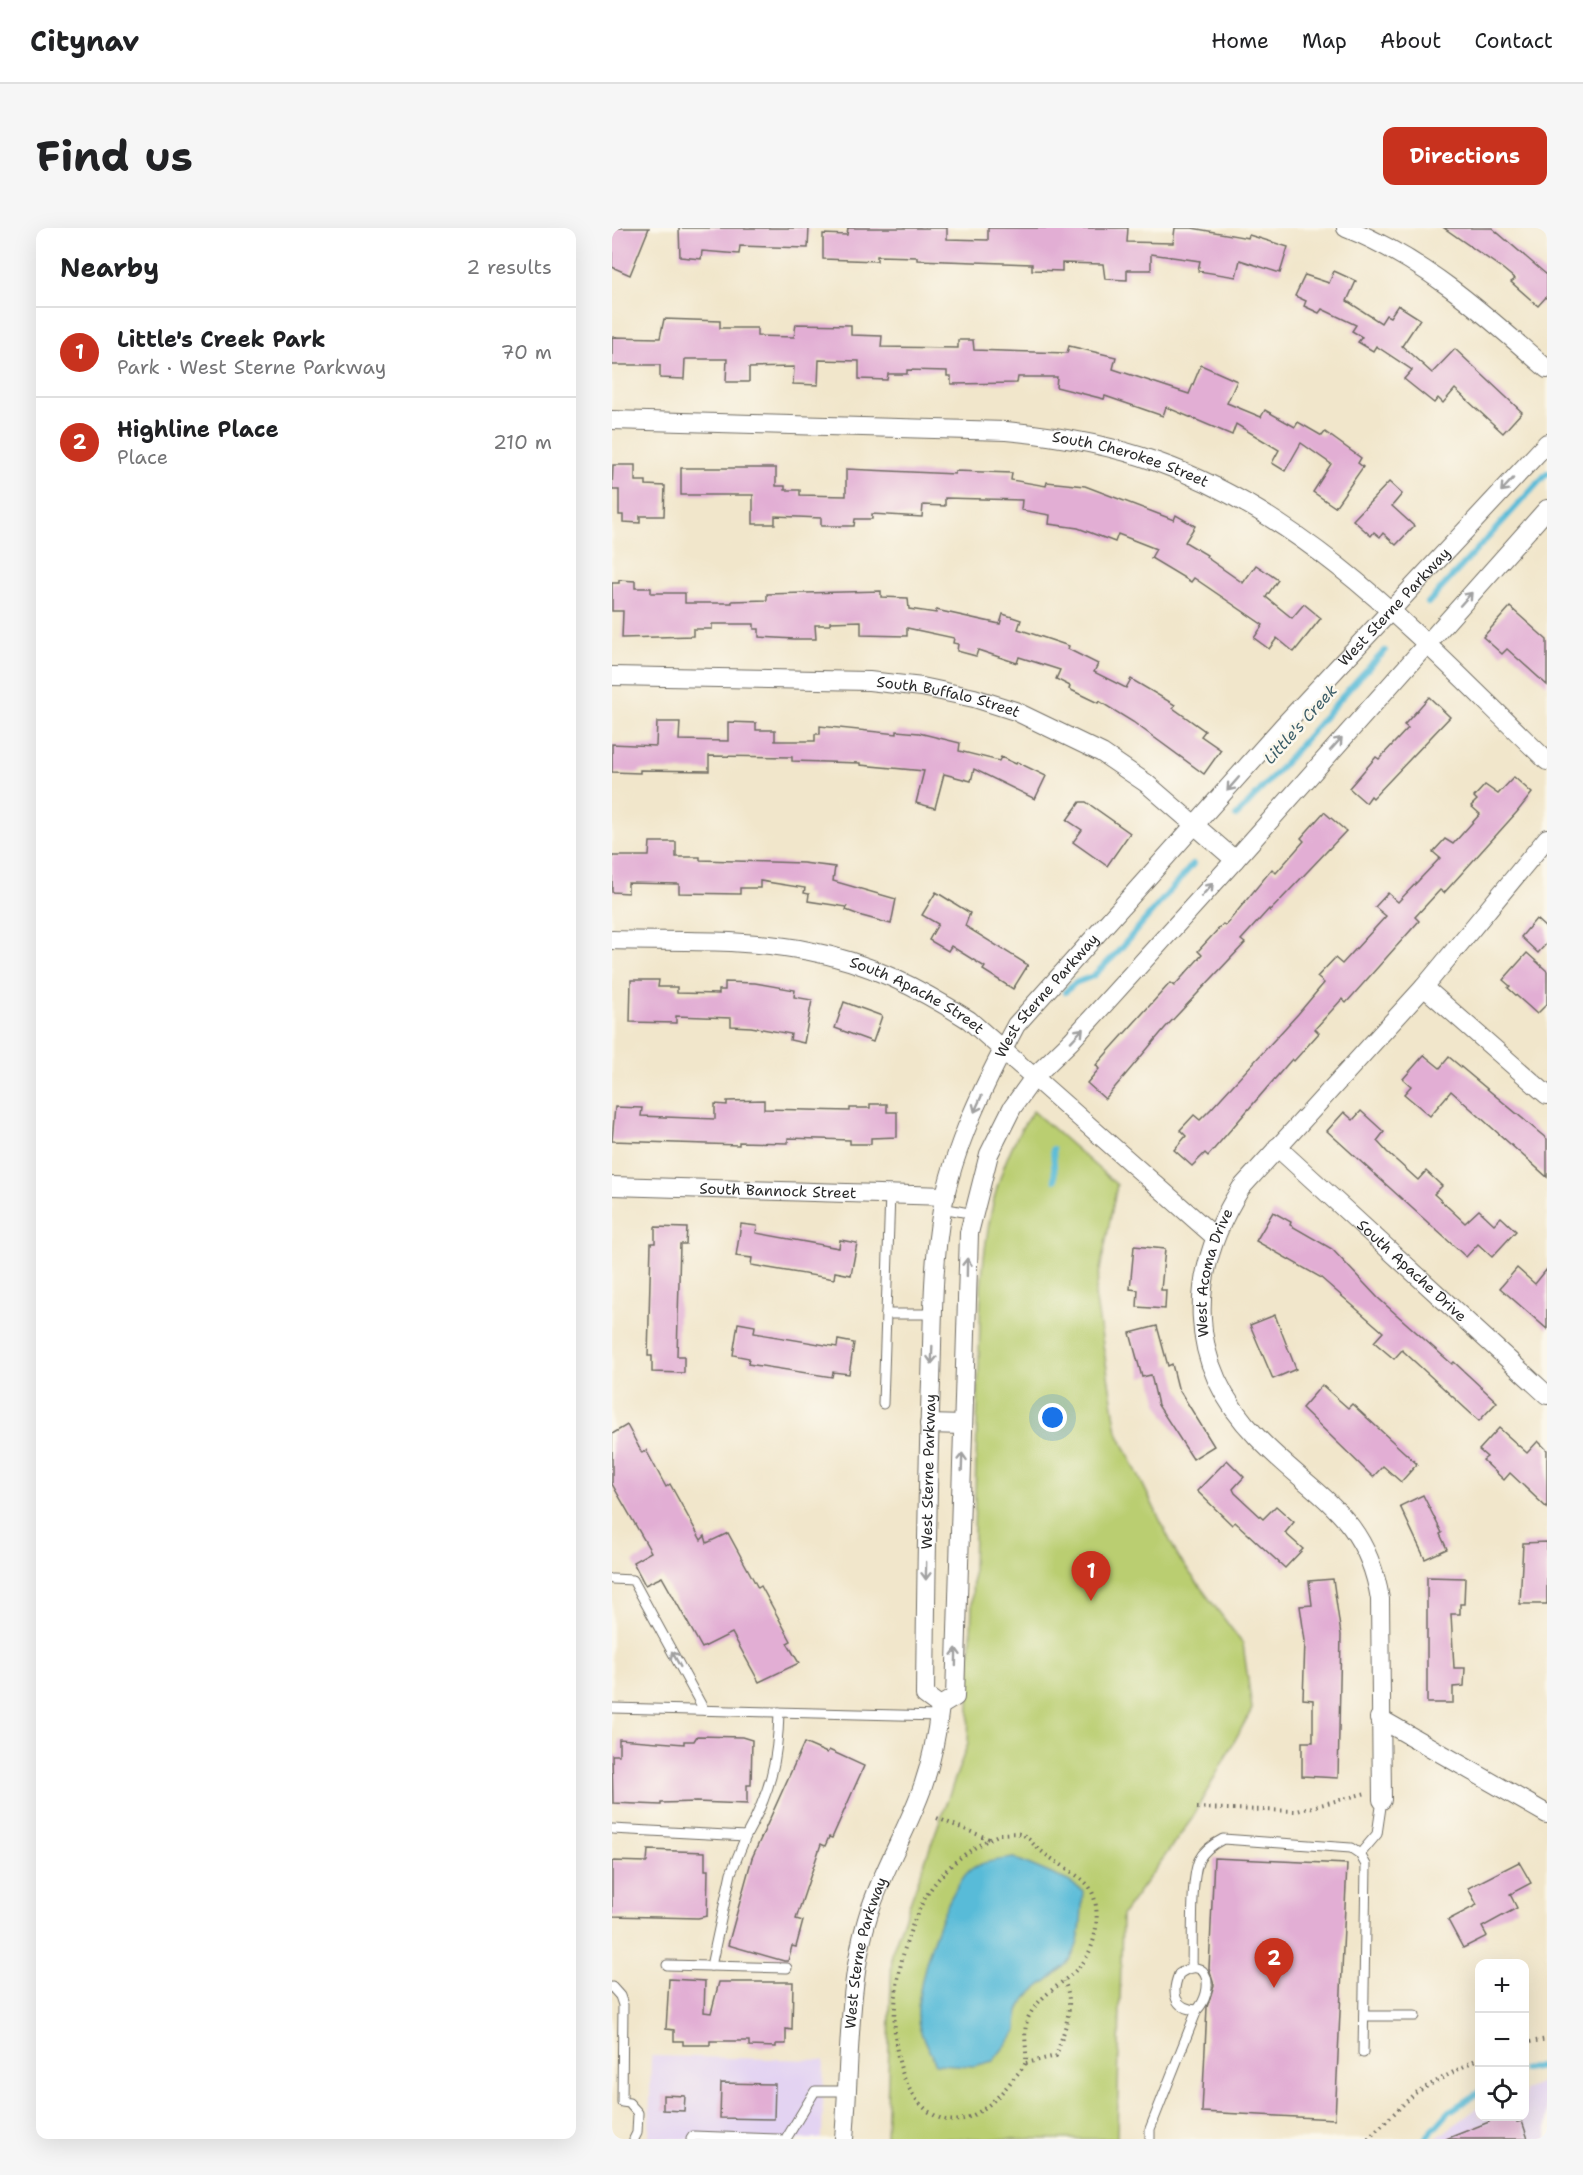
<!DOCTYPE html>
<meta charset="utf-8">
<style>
body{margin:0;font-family:"Shantell Sans",sans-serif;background:#f6f6f6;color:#202124}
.controls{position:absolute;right:18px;bottom:18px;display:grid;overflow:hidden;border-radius:12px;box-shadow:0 6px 24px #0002}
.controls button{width:54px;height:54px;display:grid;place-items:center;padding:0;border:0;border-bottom:2px solid #e0e0e0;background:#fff;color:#202124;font:30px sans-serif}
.you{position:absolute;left:441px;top:1190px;width:21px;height:21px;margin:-15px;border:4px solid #fff;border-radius:50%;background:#1a73e8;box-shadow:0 0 0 9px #1a73e833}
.badge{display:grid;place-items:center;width:39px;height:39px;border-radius:50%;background:#c8321e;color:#fff;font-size:20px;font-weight:700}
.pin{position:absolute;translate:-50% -50px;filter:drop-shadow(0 2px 3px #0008)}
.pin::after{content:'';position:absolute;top:32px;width:21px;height:18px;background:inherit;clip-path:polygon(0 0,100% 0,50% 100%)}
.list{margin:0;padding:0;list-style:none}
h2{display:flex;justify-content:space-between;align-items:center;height:78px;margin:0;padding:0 24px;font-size:26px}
h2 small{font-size:20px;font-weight:400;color:#757577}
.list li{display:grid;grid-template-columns:39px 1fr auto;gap:18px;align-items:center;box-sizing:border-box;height:90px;padding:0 24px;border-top:2px solid #e0e0e0}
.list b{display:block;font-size:22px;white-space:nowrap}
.list p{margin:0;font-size:20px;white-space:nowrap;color:#757577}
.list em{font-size:20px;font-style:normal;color:#757577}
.icon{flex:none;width:33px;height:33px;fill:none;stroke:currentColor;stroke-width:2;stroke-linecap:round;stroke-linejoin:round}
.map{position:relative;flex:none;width:935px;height:1911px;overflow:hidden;border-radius:12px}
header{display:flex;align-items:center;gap:36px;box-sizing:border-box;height:84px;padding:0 30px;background:#fff;border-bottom:2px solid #e0e0e0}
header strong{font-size:28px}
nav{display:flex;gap:33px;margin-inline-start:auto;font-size:21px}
.intro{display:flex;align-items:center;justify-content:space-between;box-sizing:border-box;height:144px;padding:0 36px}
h1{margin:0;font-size:42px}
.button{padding:15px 27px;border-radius:12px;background:#c8321e;color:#fff;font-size:21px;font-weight:700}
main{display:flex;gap:36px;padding:0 36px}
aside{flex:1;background:#fff;border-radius:12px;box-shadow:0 6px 24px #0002}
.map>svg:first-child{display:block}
</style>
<header>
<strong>Citynav</strong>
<nav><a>Home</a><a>Map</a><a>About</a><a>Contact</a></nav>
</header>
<div class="intro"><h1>Find us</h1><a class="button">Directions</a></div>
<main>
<aside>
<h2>Nearby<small>2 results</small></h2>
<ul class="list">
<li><span class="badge">1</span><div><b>Little's Creek Park</b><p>Park · West Sterne Parkway</p></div><em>70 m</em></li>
<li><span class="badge">2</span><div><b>Highline Place</b><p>Place</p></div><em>210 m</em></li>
</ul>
</aside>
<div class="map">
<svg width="935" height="1911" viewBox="0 0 935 1911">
<rect width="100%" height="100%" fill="#fbf7ec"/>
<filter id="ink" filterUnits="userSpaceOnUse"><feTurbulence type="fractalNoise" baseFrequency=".0167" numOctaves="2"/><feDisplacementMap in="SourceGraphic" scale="12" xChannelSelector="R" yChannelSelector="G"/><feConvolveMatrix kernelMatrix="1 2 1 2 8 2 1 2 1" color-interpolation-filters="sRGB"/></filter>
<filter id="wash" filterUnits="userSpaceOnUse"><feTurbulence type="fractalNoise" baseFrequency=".008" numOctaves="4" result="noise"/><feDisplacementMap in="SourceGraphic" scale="24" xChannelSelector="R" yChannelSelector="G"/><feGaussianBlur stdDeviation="1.35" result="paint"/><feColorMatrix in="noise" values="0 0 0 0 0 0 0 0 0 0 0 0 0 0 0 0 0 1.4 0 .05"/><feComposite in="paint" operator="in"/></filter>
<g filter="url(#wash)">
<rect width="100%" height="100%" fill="#f1e6cb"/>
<g fill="#e3d3f2">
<path d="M39,1828l173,4 -2,79h-173z"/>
<path d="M935,1853v58h-112l44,-32v9h45l1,-26z"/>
</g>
<path fill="#bace71" stroke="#727c4e" stroke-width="1.5" d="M421,883l84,74 -22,110 22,136 61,126 65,87 9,65 -61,111 -69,95 -5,224h-231l6,-187 76,-209 13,-455c5,-61 15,-127 52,-177z"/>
<path fill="#59bbd8" stroke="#427382" stroke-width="1.5" d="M402,1630l54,23 15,10c-2,21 0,50 -13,68 -20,29 -55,28 -53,72l-24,30 -19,5 -38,-2c-6,-12 -14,-25 -17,-38 -8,-33 25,-133 51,-156 11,-9 30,-10 44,-12z"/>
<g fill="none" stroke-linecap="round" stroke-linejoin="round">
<g stroke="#59bbd8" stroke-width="6">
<path d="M816,375l119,-130"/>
<path d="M624,588c53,-53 96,-113 149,-165"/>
<path d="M453,764l10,-9 18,-7 22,-21 78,-91"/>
<path d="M441,921l2,31"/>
<path d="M912,1841l23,-4"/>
<path d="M813,1911l25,-28 29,-19"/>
</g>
</g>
<g id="blocks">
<g fill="#e2aed4">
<path d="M0,0h37l-19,47 -18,-8z"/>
<path d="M67,0h130l-1,20 -68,-2 -1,8 -37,-3 -1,8 -21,-2z"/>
<path d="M236,0h99v11l41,1v-12h140l-1,14 46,1 2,-15h17l56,10 1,-3 39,12 -8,26 -40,-13 -4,17 -38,-6 2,-10 -49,-7v16h-24v10l-22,-1 -2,-15 -41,-1v8l-30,-1v-6l-115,-4v-3l-40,-1v5l-54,-2v-25l24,1z"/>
<path d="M832,0h48l55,47v21l-9,10 -27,-24 4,-3 -12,-10z"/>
<path d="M722,43l22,10 -9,20 34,22 5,-8 4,2 8,-12 22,14 -18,27 30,27 23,-24 67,63 -19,21 -48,-44 -12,14 -5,-5 -4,5 -30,-24 8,-9 -36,-24 -3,5 -15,-9 4,-5 -10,-6 4,-6 -34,-16 -3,4 -15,-7 2,-5 -11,-5 10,-21 24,8z"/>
<path d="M52,91l56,2v7h37v8l37,1 2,-13 55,1v10l31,1 -1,11 77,1v-8h15l1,10 93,3 2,-7 47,11 -3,12 76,25 12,-29 36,16 -10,22 34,14 4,-7 30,17 3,-5 24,14 3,-4 36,26 -3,5 5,4 -28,40 -22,-15 18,-28 -30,-21 -16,28 -13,-8 7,-13 -43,-26 -4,11 -66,-28 -3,9 -58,-20 -1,3 -48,-12 1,-10h-39l-1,6 -66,1v-8h-4v-5l-40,-1v4h-19l-1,6 -28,-1v-18l-40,-1 -1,25 -25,-1 1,-17 -45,1v14h-23l1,-23h-42l-1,20 -24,-1v-13h-48v-28l48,1z"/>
<path d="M1,237h22v16h11v4l19,1 -1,30h-24v7l-17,-1v-7h-4v-25h-7z"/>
<path d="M69,240h95v18h9v4h15v5l46,1v-27l109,5v-3l57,2 -1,7 35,6 1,-4 38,4 89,34 2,-5 19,11 -10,16 22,13 -1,2 37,26 13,-18 22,15 -12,17 26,21 12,-14 17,14 -27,34 -17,-14 -8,11 -15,-11 9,-13 -69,-47 -3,4 -40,-24 5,-9 -38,-15 -3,8 -37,-14 -29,-4 1,-9 -29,-5 1,-10 -77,-2v8l-22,-1 -1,12 -50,-3v5h-17l-1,7h-33v-8l-46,-2v8h-22v-29h-72z"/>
<path d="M777,254l13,12 -10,12 22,20 -18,19 -13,-12 -3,4 -6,-5 -3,4 -18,-16z"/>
<path d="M7,352l16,1v7h16v5h34v10h47v-2l35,-1v-6l114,-3v6l27,1 1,11 27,4v-3l64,14 3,-10 18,6 -3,9 51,17 -1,3 30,15 -4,8 32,16 5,-9 44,26 -2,3 32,23 -4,5 20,14 -17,24 -71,-52 -34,-21 -1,2 -29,-14 1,-3 -14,-7 4,-9 -41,-13 -2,6 -39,-13 -2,6 -19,-5 1,-7 -5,-1 1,-5 -47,-10v8l-46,-1v-14l-31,1v3h-15l1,14h-21l-36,-2v-8h-5v-5h-42v5h-19v7l-71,2 1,-27h-11v-28h7z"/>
<path d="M898,379l37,33v45l-40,-36 -5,5 -19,-17z"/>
<path d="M817,469l21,20 -77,81 -2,-2 -5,7 -17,-15 27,-31 3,2 29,-31 -4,-3z"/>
<path d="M45,494h23l-1,18 49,1v-19l28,1v7h19v11h40v-7h5v-8l77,8v-3l22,2 41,10 -1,8 40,10 2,-4 15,7 1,-2 29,14 -11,23 -61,-30 -3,12 -27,-7 -9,34 -19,-5 8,-32 -64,-6v-2l-68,-2v-4l-83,-1v15l-69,-1v3l-28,-1v-28l44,2z"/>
<path d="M902,549l18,16 -15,19 -73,81 -4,-3 -25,27 4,4 -73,82 -4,-4 -27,30 4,4 -25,28 -2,-2 -84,97 -3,-3 -13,13 -18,-16 12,-14 -6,-6 14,-15 6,5 11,-11 87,-95 26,-31 -7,-6 18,-19 7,6 44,-48 -11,-9 13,-14 10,9 42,-44 -7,-6 12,-13 8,5 27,-30 -9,-8 6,-6 -3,-3 11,-12 13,9z"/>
<path d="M468,574h6l44,31 -23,33 -34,-24 9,-12 -15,-10z"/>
<path d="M712,584l22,19 -76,80 -1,-2 -28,31 4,3 -80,85 -60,71 -18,-16 12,-14 -3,-4 74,-82 4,3 28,-31 -4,-4 25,-27 2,2 47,-57 4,4 28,-32 -3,-3z"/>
<path d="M38,614h26v15h24v3l103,3 32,4 -2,14 63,18 -5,25 -29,-8 -16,-6 1,-3 -39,-6 1,-7 -5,-1 1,-5 -45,-7v7h-20v6l-61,-1v-9l-51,-1v10l-16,-1v-36h37z"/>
<path d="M324,664l34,21 -5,13 63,39 -15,24 -30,-19 2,-3 -34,-21 -3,5 -19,-11 9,-16 -16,-9z"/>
<path d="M924,691l11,10v14l-9,10 -17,-16z"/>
<path d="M915,725l20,18v33l-10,10 -29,-26 2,-2 -7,-6z"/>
<path d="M19,752h28l-1,7h19v6l42,1v-4h6v-8l30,1 40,7 -1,7 18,3 -8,43 -14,-3 1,-6 -40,-7 -20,-1v-8l-55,-2v7l-46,-1z"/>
<path d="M232,774l38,14 -9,26 -38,-14z"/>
<path d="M812,827l16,13 9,-11 98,82v38l-96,-86 -21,25 -26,-22 7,-8 -8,-7z"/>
<path d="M152,872v9l86,2v-3h20v-4h17v8h10v25l-26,1v6h-21v-4l-62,-2v5l-49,-1v3l-127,-4 3,-34 27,1 -1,8 74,3v-15l12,1v-4z"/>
<path d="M749,883l23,21 -7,9 10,11 31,28 8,-9 16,15 -8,8 31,29 14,-13 15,14 7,-7 15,14 -24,26 -14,-13 -12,13 -139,-126 17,-19 9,8z"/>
<path d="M661,984l18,10 -1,3 42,24 46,49 74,66 2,-2 43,40 -18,19 -77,-71 -8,9 -20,-17 9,-10 -63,-55 -64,-36z"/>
<path d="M129,996l16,2 -1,7 83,15 1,-8 17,3 -6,32 -16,-3 -1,7 -83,-14 1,-7 -16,-2z"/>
<path d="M43,999l32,1 -1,16h-6l-3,112h7v17l-32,-1v-16h-4l3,-113h4z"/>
<path d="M522,1018l31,3 -4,41h5l-1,19 -28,-2 1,-17 -8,-1z"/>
<path d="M905,1040l18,16 12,-15v60l-47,-41z"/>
<path d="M663,1087l21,54 -23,10 -23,-54z"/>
<path d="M126,1095l17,3 -1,7 83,14 1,-7 16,3 -5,31 -16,-2 -1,5 -84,-13 1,-6 -16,-3z"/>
<path d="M545,1098l11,40 4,-2 6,24 36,58 -21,13 -35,-54 -7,-30 -9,2 -12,-44z"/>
<path d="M710,1157l26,23 4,-4 65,60 -16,18 -18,-16 -10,11 -71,-69z"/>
<path d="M15,1197l15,28 4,-3 20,37 4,-3 31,56 4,-4 2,7 21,-10 30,55 3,-2 30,55 -4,2 12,20 -40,19 -27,-49 -30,15 -40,-71 -17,8 -12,-23 18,-10 -39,-68v-50z"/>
<path d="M887,1200l28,25 11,-12 9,9v58l-37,-35 -6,7 -21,-20 4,-3 -8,-7z"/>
<path d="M615,1232l17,17 -11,12 2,4 28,26 13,-13 18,16 -9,11 18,16 -18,19 -50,-46 -3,3 -35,-34z"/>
<path d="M811,1267l19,38 -2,1 7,15 -22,10 -25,-53z"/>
<path d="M935,1314v62h-27l3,-61z"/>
<path d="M815,1349l38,1 -1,26h-4v10h-9l3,54h11l-1,18 -11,1v16h-26z"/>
<path d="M721,1351l8,56 -3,143 -36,-2v-34h11v-42l-10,-1 2,-58 -5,-35 12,-1 -3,-24z"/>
<path d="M85,1508l45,1 10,3 -1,45h-4v19l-51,-2 -35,1v2l-48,-2 -1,-48h7v-16l65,5v-3h10z"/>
<path d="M192,1515l23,10 2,-3 35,16 -32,72 -3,-1 -4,9 -4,-2 -25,75 7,2 -7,26 -4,-1 -4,15h-4l-56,-16 24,-87z"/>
<path d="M36,1622l57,2v18h3l-1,46 -9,2 -86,-2v-55l35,1z"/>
<path d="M602,1630l133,6 -12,255 -133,-7 5,-105 7,-22 -5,-16z"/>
<path d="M907,1634l12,21 -21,11 7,14 -35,19 5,9 -24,12 -15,-28 29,-15 -9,-17z"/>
<path d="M57,1751l36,2 -1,31 7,1 8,-31h74l-1,48 -6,-1v15h-10v3l-27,-1v-5h-39v4h-27v-4h-9v-11l-8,-1z"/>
<path d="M109,1855l54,1 -1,35 -54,-1z"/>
<path d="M51,1867l22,1 -1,15 -21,-1z"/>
<path d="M876,1888h28l1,6 5,-1 6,18h-82l43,-17z"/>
</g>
</g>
</g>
<g filter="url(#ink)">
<use href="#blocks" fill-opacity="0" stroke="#706c63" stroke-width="1.5"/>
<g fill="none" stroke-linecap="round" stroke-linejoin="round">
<defs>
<g id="service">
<path d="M330,980l32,6"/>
<path d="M274,1086h47"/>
<path d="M271,1176l7,-211"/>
<path d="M0,1351l21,1 71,130"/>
<path d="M0,1480l327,8"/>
<path d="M0,1601l134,7c24,-43 32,-75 33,-124"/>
<path d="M748,1626l17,-20 5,-34"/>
<path d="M55,1737l120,3"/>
<path d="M99,1738l20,-93 15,-37"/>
<path d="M580,1740c1,-26 -2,-87 7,-108 5,-10 14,-16 24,-21l128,9 9,6 6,11 -3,188"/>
<path d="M0,1759l8,9 3,9 -1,97 7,1 9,10 -1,20 -3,6"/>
<path d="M752,1788h51"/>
<path d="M79,1911l2,-3 85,3"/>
<path d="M174,1911l29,-48h33"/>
<path d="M538,1911v-10l47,-119c18,-19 12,-57 -18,-36 -8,19 -5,35 18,36"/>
</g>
<g id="minor">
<path d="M734,0c78,31 139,86 201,141"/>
<path id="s1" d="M0,192l394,11c51,5 102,13 151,31 157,55 273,187 390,299"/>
<path id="s2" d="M0,448l257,5 53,6 52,11 41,13 87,42 44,30 89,77"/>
<path id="s3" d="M0,712c65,2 133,-2 197,11 59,11 110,37 160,69l246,217"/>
<path d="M812,759l123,108"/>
<path id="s4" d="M665,919l270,248"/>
<path id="s5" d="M0,958l334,10"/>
<path d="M317,1196l34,1"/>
<path id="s6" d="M328,1478l-15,-11c1,-104 2,-208 6,-313 2,-57 1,-116 11,-172 12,-65 43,-127 74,-185l267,-299 264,-283"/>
<path d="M328,1478l15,-9 14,-464 20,-79 23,-46 23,-32 36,-35 164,-181 312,-351"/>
<path d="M767,1490l168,96"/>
<path id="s7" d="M770,1572l-2,-201c-14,-87 -68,-104 -123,-162 -73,-75 -69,-165 -16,-249l183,-201 123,-149"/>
<path id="s8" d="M232,1911c6,-73 3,-157 25,-226 14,-44 39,-84 54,-127 9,-26 14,-53 17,-80"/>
</g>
</defs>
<use href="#service" stroke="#706c63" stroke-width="11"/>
<use href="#minor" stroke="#706c63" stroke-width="20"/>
<g stroke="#706c63" stroke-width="4" stroke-dasharray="1.5 4.5" stroke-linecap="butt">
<path d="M585,1580l100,3 69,-18"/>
<path d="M325,1590l52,21"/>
<path d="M388,1606c7,0 17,-2 23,1 6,3 11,11 17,15 8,7 17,12 26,18 8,6 19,12 24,20 12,20 7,59 -9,77 -16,18 -41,29 -52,51 -7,14 -2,30 -3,45 -1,6 -9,13 -13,18 -16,21 -49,55 -79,36 -65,-39 -39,-183 2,-233 17,-22 39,-36 64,-48z"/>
<path d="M912,1815l23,-4"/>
<path d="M414,1835l30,-7c8,-26 20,-50 8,-75"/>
<path d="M756,1911l47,-46 64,-35"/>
</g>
<use href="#service" stroke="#fff" stroke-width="9"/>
<use href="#minor" stroke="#fff" stroke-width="18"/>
</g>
<defs><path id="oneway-shaft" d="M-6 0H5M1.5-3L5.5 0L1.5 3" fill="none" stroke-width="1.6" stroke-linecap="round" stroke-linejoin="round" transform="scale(1.5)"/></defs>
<g stroke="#a0a0a0">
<use href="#oneway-shaft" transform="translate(895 257) rotate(133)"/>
<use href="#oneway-shaft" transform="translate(854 371) rotate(-48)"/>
<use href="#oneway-shaft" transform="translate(724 516) rotate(-48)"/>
<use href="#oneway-shaft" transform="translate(621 556) rotate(131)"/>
<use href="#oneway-shaft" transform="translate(595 662) rotate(-48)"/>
<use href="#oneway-shaft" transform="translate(465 807) rotate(-47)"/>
<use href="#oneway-shaft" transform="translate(366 876) rotate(114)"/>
<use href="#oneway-shaft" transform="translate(355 1039) rotate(-89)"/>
<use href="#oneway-shaft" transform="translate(320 1127) rotate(92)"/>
<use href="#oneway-shaft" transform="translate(350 1234) rotate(-88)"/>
<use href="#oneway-shaft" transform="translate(314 1343) rotate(91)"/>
<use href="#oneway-shaft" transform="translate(344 1429) rotate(-89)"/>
<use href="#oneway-shaft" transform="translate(64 1431) rotate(-119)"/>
</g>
</g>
<g text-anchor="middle" stroke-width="5" stroke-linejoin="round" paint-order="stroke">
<g font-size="15" fill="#2b2b2b" stroke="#fbf7ec">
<text dy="5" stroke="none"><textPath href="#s1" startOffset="522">South Cherokee Street</textPath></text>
<text dy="5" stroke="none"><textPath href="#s6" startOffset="1268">West Sterne Parkway</textPath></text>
<text dy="5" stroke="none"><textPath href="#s2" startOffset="338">South Buffalo Street</textPath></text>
<text dy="5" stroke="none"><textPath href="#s6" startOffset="746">West Sterne Parkway</textPath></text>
<text dy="5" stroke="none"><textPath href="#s3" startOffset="315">South Apache Street</textPath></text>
<text dy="5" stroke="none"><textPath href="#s5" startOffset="166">South Bannock Street</textPath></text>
<text dy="5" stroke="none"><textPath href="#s4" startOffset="183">South Apache Drive</textPath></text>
<text dy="5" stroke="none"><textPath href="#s7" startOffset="591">West Acoma Drive</textPath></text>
<text dy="5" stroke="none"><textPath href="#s6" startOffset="242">West Sterne Parkway</textPath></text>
<text dy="5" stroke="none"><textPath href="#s8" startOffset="188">West Sterne Parkway</textPath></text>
</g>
<g font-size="16" font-style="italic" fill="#3b5d68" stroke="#fbf7ec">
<text transform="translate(688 496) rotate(-48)" y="6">Little's Creek</text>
</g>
</g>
</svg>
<div class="controls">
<button>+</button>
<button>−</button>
<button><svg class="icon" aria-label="locate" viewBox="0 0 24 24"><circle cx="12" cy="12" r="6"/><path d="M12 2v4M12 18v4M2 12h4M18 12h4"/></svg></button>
</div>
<div class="you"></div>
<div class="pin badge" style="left:479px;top:1373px">1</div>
<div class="pin badge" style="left:662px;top:1760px">2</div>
</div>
</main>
